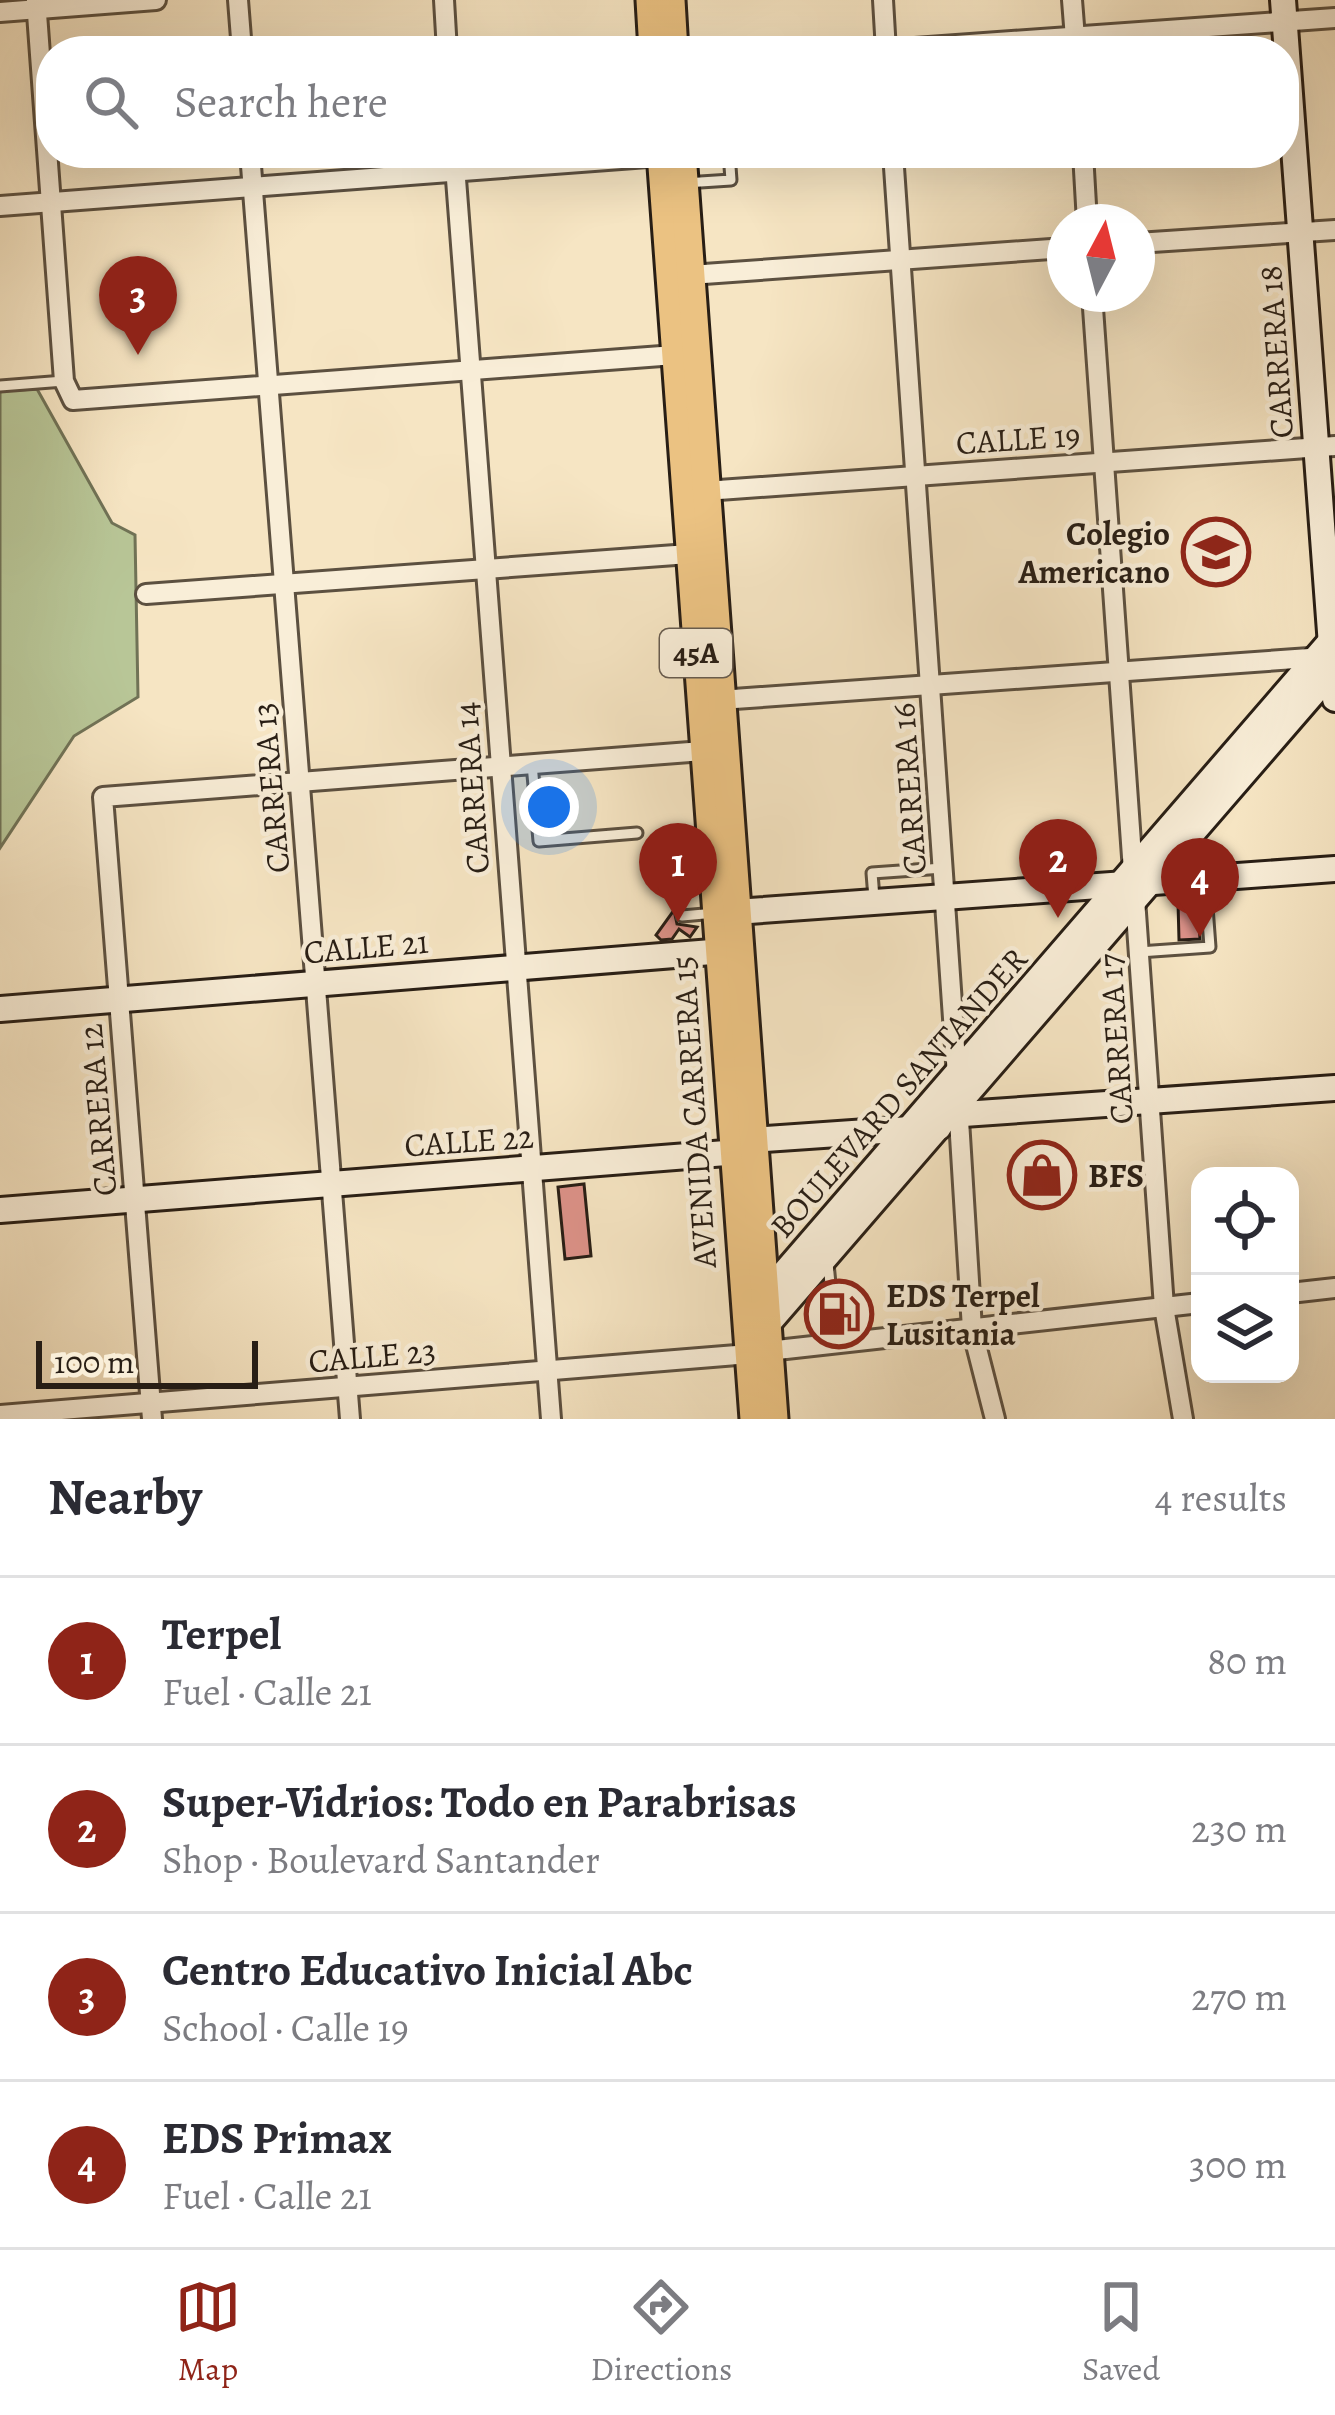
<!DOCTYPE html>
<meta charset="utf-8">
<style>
body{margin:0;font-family:Alegreya,serif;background:#f7f7f7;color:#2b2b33}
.controls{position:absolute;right:36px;bottom:36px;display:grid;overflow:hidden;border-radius:24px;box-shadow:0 12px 48px #0002}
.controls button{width:108px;height:108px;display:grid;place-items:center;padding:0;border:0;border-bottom:3px solid #e1e1e2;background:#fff;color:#2b2b33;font:60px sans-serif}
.compass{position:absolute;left:1047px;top:204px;width:108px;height:108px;border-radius:50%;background:#fff;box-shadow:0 12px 48px #0002;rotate:7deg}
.scale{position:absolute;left:36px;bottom:30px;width:222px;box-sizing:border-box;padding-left:12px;border:6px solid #281e15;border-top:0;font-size:33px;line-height:42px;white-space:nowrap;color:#281e15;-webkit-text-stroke:9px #f9eed8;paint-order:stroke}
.you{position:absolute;left:549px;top:807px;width:42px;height:42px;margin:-30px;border:9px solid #fff;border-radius:50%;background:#1a73e8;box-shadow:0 0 0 18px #1a73e833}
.badge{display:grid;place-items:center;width:78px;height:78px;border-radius:50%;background:#8f2418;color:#fff;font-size:39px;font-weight:700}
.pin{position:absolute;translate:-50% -99px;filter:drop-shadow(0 3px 6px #0008)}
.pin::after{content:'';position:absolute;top:63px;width:42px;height:36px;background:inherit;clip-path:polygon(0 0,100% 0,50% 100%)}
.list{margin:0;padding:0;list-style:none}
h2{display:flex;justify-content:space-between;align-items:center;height:156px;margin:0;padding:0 48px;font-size:51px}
h2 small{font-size:39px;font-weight:400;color:#7c7c81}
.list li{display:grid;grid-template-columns:78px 1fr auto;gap:36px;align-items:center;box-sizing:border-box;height:168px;padding:0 48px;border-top:3px solid #e1e1e2}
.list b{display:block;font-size:45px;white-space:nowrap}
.list p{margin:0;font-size:39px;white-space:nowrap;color:#7c7c81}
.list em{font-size:39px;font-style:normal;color:#7c7c81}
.icon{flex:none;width:66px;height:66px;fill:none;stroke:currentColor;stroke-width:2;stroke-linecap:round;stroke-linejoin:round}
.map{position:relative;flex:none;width:1335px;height:1419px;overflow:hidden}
.search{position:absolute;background:#fff;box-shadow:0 12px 48px #0002;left:36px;right:36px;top:36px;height:132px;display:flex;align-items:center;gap:30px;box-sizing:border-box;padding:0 42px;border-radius:48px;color:#7c7c81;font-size:45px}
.sheet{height:828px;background:#fff}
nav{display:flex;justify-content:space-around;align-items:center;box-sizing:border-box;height:168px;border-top:3px solid #e1e1e2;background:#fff;font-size:33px;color:#7c7c81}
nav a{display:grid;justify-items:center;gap:6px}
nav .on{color:#8f2418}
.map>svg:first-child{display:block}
</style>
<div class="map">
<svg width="1335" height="1419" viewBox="0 0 1335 1419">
<rect width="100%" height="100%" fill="#f6e5c3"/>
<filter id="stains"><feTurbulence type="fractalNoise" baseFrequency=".00167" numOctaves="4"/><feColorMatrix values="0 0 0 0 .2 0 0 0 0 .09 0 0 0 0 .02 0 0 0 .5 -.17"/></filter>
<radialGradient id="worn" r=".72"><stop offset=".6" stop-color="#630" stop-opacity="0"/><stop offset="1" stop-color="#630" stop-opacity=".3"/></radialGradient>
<path fill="#b8c697" stroke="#707256" stroke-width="3" d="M37,389l75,134 23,12 3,162 -64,39 -74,112v-457z"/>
<g fill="#dd9289" stroke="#281e15" stroke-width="3">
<path d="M1198,901l2,38 -21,1 -1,-38z"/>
<path d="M674,910l3,14 20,3 -7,10 -11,-8 -7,10 -11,1 -5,-5z"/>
<path d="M584,1184l7,72 -26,3 -7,-72z"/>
</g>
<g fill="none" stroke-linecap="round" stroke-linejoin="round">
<defs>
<g id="lane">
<path d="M685,183l46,-3 -2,-27"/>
<path d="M0,386l64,-5"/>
<path d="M532,764l7,77 98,-8"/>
<path d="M874,898l-2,-25 71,-5"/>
<path d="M682,916l33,-3"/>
<path d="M1139,952l71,-5 -5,-67"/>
<path d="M828,1263l4,42"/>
<path d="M834,1324l2,20"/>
</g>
<g id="street">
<path d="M36,0l28,381 9,19 602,-45"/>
<path d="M238,0l4,51"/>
<path d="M444,0l3,51"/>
<path d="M883,0l3,51"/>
<path d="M1072,0l4,51"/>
<path d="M0,12l156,-12"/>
<path d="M873,51l462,-33"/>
<path d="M250,153l100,1266"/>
<path d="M454,153l97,1266"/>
<path d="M893,153l64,923"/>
<path d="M1083,153l4,69"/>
<path d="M0,206l661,-50"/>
<path d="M1137,243l198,-13"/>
<path d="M690,275l375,-27"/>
<path d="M1092,294l72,1013 19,112"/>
<path d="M705,491l630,-45"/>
<path d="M146,594l543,-40"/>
<path d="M720,700l604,-43"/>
<path d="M958,1104l14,225 23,90"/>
<path d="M1290,1293l45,-5"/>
<path d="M768,1351l432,-48"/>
<path d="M0,1415l749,-61"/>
<path d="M152,1419l-49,-622 600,-46"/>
</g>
<g id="secondary">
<path d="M1283,0l52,699"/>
<path d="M721,913l614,-44"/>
<path d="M0,1009l737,-59"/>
<path d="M949,1115l386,-27"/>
<path d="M0,1210l726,-57 25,-13 188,-13"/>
<path d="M759,1302l576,-666"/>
<path d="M766,1326l569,-658"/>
</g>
<g id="primary">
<path d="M650,0l3,51"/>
<path d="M671,0l3,51"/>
<path d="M661,153l93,1266"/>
<path d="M682,153l92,1266"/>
</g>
</defs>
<use href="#lane" stroke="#5c5040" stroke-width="15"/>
<use href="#street" stroke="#5c5040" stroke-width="24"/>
<use href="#secondary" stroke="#281e15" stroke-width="30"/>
<use href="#primary" stroke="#281e15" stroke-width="33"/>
<use href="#lane" stroke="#f9eed8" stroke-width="9"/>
<use href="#street" stroke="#f9eed8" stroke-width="18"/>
<use href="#secondary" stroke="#f9eed8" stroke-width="24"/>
<use href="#primary" stroke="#ebc282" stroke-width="27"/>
</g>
<defs>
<symbol id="school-ring" viewBox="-11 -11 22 22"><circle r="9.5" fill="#f9eed8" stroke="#8f2418" stroke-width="1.5"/><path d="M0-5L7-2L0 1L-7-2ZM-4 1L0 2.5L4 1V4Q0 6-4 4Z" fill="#8f2418"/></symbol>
<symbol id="shop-ring" viewBox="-11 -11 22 22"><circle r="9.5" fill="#f9eed8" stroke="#8f2418" stroke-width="1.5"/><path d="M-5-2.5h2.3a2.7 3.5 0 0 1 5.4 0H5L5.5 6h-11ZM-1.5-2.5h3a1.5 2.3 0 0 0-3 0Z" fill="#8f2418"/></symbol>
<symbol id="fuel-ring" viewBox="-11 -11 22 22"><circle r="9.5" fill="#f9eed8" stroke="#8f2418" stroke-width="1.5"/><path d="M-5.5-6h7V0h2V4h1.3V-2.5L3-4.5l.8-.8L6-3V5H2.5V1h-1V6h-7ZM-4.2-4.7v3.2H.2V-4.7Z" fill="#8f2418"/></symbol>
</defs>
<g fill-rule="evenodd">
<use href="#school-ring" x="1178" y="514" width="76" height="76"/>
<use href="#shop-ring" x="1004" y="1137" width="76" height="76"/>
<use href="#fuel-ring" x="801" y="1276" width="76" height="76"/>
</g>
<g text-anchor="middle" stroke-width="9" stroke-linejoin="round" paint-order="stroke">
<rect fill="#f9eed8" stroke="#675c50" stroke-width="3" x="660" y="629" width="72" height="48" rx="9"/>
<g font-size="30" font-weight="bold" fill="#281e15">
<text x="696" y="663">45A</text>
</g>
<g font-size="33" fill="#281e15" stroke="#f9eed8">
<text transform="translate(1275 352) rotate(-94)" y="12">CARRERA 18</text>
<text transform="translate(1018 438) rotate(-4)" y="12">CALLE 19</text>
<text transform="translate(270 788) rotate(-95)" y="12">CARRERA 13</text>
<text transform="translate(471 788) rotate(-94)" y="12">CARRERA 14</text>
<text transform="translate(908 789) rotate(-94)" y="12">CARRERA 16</text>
<text transform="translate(366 946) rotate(-5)" y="12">CALLE 21</text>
<text transform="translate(1115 1039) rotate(-94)" y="12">CARRERA 17</text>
<text transform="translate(898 1092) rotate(-49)" y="12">BOULEVARD SANTANDER</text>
<text transform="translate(97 1110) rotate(-95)" y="12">CARRERA 12</text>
<text transform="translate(693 1112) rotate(-94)" y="12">AVENIDA CARRERA 15</text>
<text transform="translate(469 1140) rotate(-4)" y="12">CALLE 22</text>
<text transform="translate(372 1355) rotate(-5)" y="12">CALLE 23</text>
</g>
<g font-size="33" font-weight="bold" fill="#281e15" stroke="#f9eed8" text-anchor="start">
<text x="1170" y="545" text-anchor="end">Colegio<tspan x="1170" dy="38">Americano</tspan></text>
<text x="1088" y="1187">BFS</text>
<text x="886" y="1307">EDS Terpel<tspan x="886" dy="38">Lusitania</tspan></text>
</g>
</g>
<rect width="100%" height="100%" filter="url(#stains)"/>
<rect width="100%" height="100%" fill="url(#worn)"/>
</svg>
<div class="controls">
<button><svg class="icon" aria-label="locate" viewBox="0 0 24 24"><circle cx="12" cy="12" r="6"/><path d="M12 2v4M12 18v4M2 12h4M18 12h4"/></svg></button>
<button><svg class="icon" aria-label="layers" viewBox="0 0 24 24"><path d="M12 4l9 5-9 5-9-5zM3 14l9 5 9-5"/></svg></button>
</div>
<svg class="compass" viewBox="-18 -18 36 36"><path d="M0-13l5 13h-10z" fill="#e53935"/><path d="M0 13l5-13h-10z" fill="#7c7c81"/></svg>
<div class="scale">100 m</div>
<div class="you"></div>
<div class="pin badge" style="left:678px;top:922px">1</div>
<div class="pin badge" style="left:1058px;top:918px">2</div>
<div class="pin badge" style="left:138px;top:355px">3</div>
<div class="pin badge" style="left:1200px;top:937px">4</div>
<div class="search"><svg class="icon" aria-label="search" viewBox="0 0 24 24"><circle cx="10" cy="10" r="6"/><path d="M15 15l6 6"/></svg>Search here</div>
</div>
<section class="sheet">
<h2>Nearby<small>4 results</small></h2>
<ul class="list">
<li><span class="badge">1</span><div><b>Terpel</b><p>Fuel · Calle 21</p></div><em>80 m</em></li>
<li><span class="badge">2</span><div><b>Super-Vidrios: Todo en Parabrisas</b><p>Shop · Boulevard Santander</p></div><em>230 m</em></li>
<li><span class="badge">3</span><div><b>Centro Educativo Inicial Abc</b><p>School · Calle 19</p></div><em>270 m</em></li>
<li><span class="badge">4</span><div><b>EDS Primax</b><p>Fuel · Calle 21</p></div><em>300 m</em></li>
</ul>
</section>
<nav>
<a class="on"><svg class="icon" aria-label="map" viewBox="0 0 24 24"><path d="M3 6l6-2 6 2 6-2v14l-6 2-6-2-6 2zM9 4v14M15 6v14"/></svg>Map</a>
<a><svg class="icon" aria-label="directions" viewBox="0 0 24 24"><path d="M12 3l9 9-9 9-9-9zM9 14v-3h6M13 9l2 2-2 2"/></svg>Directions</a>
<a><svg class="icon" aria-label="saved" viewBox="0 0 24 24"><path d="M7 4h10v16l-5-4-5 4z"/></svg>Saved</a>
</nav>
